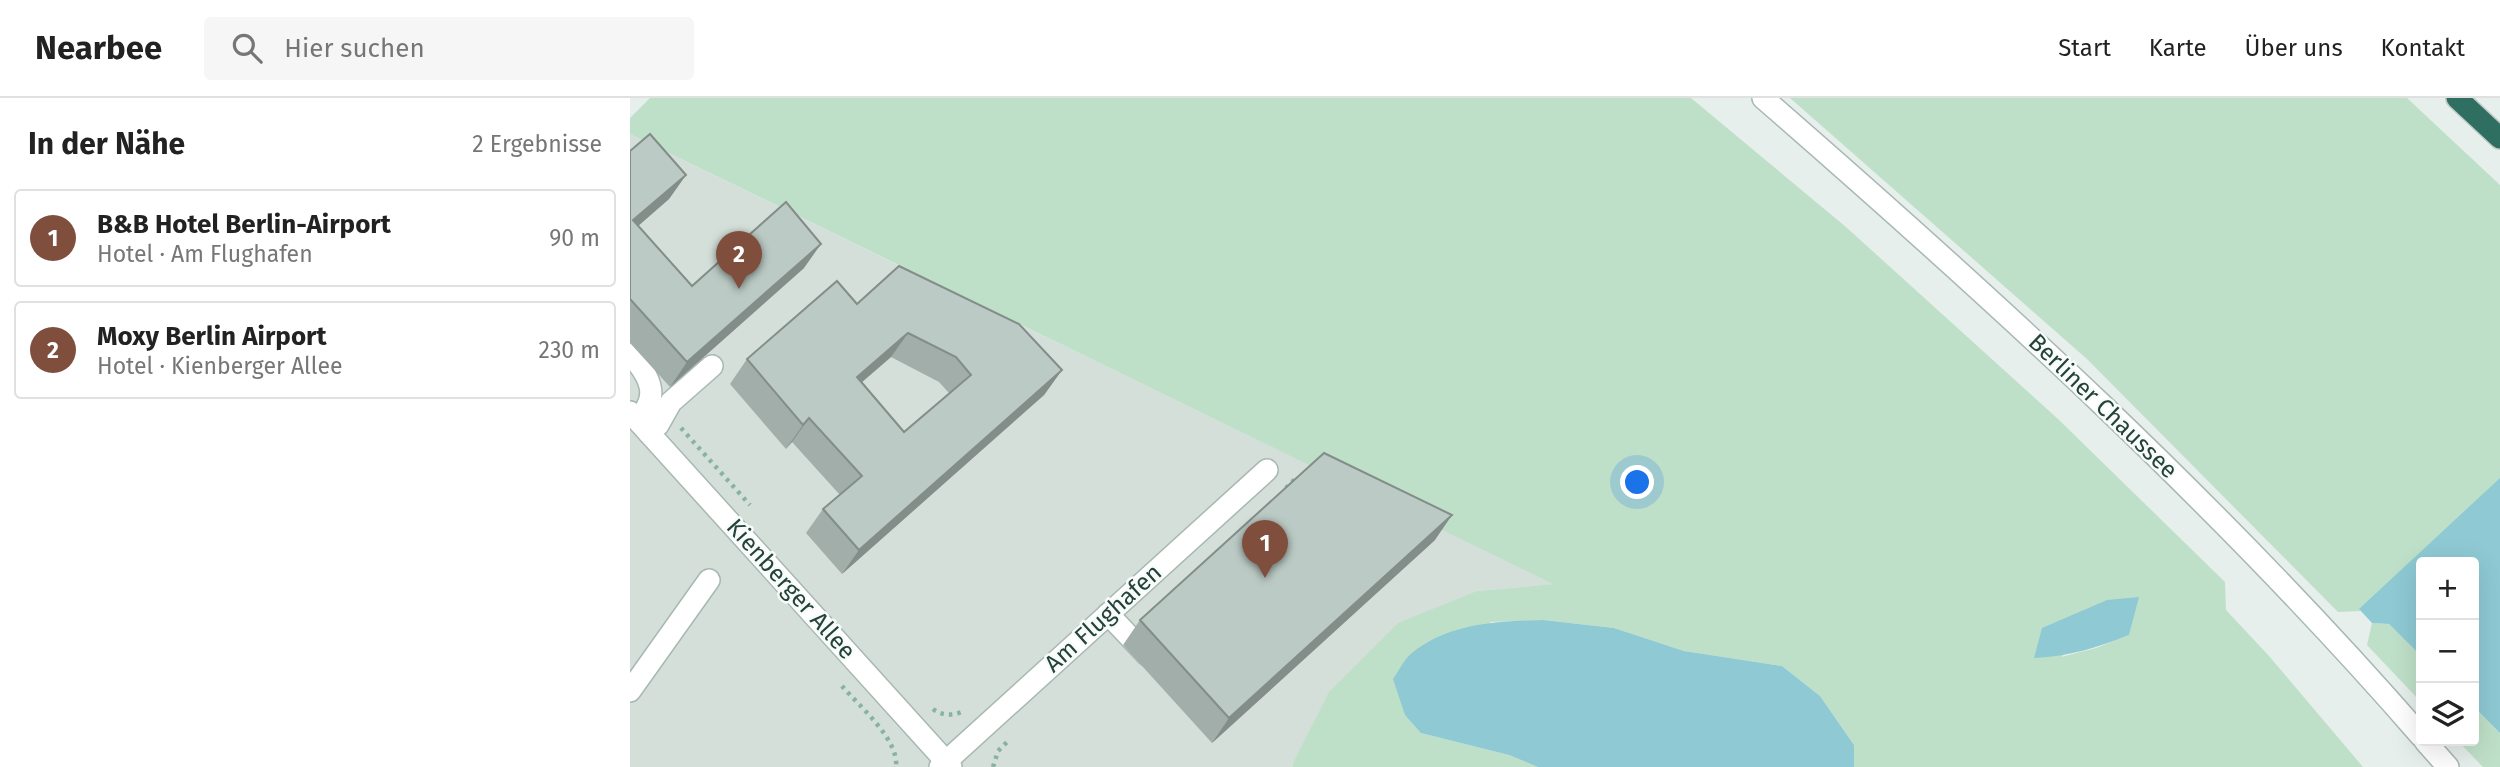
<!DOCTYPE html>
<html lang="de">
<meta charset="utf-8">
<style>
body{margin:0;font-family:"Fira Sans",sans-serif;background:#f6f6f6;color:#222}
.controls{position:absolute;right:21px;bottom:21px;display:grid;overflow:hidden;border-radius:7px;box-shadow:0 7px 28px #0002}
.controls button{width:63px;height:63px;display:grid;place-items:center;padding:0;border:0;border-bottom:2px solid #e0e0e0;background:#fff;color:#222;font:35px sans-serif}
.you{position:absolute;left:1008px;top:385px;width:24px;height:24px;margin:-18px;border:5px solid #fff;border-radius:50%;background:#1a73e8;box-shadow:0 0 0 10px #1a73e833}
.badge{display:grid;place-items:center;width:46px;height:46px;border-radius:50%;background:#804e3d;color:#fff;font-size:23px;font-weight:700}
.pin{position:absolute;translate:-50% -58px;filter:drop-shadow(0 2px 4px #0008)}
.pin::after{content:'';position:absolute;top:37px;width:24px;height:21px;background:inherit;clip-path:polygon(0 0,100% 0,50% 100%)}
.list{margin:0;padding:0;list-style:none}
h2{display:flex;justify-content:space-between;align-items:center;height:91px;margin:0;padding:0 28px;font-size:30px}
h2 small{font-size:23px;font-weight:400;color:#767676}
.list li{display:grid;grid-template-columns:46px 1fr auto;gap:21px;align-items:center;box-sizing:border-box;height:98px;margin:0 14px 14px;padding:0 14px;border:2px solid #e0e0e0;border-radius:7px}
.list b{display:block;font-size:26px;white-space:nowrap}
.list p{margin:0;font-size:23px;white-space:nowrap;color:#767676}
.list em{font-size:23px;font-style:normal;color:#767676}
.icon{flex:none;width:38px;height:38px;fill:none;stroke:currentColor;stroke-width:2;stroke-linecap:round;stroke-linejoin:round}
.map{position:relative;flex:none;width:1870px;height:669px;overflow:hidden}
header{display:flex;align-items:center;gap:42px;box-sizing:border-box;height:98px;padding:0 35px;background:#fff;border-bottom:2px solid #e0e0e0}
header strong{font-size:33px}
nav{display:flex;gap:38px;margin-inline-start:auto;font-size:24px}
.search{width:490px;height:63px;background:#f6f6f6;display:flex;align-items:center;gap:18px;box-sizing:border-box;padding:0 24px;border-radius:7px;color:#767676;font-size:26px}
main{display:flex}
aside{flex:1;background:#fff}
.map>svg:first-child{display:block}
</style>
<header>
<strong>Nearbee</strong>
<div class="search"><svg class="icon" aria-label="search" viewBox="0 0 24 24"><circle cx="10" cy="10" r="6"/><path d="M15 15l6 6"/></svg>Hier suchen</div>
<nav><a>Start</a><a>Karte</a><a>Über uns</a><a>Kontakt</a></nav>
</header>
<main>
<aside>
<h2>In der Nähe<small>2 Ergebnisse</small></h2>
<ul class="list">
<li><span class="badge">1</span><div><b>B&amp;B Hotel Berlin-Airport</b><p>Hotel · Am Flughafen</p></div><em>90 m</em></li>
<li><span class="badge">2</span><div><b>Moxy Berlin Airport</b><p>Hotel · Kienberger Allee</p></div><em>230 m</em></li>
</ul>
</aside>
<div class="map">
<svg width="1870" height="669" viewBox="0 0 1870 669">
<rect width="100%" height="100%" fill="#e6efeb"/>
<path fill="#d4dfda" d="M0,36l317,155 608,295 -78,7 -184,171v5h-663z"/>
<g fill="#bfe0c8" fill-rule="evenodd">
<path d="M20,0h1041l155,129 212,192 167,163 1,28 43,46 94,111h-509v-22l-34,-49 -38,-30 -98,-15 -70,-23 -71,-8 -52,2 -70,111 88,22 29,12h-245v-4l36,-71 69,-69 79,-32 76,-7 -923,-450v-16zM1508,499l-9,38 -33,13 -35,9z"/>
<path d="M1160,0h617l93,87v294l-140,132 -22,1 -251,-253z"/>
<path d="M1742,525l17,1 32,32v46l-54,-57z"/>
<path d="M1844,609l26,26v34h-17l-25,-26h16z"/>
</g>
<g fill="#8ec9d4">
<path d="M1870,380v255l-26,-26v-145h-53v94l-32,-32 -17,-1 -13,-14z"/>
<path d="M1509,499l-10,38c-33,13 -59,21 -95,23l8,-30 65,-28z"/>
<path d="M913,522l71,8 70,23 98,15 38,30 34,49v22h-316l-29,-12 -88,-22 -16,-18 -12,-36c6,-8 11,-20 19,-26 36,-30 87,-32 131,-33z"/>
</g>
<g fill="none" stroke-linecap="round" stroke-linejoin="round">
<defs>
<g id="minor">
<path d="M1133,0c231,201 457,407 658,638"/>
<path d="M0,256c19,21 32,43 7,65"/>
<path d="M0,314l321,355"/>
<path d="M19,335l9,-8 13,-23 41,-36"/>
<path d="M478,516l39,41"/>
<path d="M0,593l79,-111"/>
<path d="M1795,643l23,26"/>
<path d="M310,669l327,-297"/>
</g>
<path id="highway" d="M1827,0l43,40"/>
</defs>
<use href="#minor" stroke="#a8b8b2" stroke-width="24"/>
<use href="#highway" stroke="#c2cac8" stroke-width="24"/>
<g stroke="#86b3a5" stroke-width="4.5" stroke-dasharray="3.5 5" stroke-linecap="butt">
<path d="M51,330l69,77"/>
<path d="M656,390l10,-10"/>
<path d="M212,588c17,20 57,53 54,81"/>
<path d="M303,611c9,7 21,7 31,2"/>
<path d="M363,669l5,-16 10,-10"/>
</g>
<use href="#minor" stroke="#fff" stroke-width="21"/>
<use href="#highway" stroke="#2f6f62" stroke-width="21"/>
</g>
<g fill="#a1aea9" fill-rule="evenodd">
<path d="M0,53l56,24 -17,24 -31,27 54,60 112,-18 -134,119 -40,-44z"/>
<path d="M227,206l205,66 -18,25 -202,179 -36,-41 17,-24 17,-14 -48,-53 -6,7 -56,-65 17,-25zM261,259l48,25 10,11 -45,39 -42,-50z"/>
<path d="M805,442l-223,203 -89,-98 17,-25z"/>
</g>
<g fill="#838d89">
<path d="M56,77l-17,24 -39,34 3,-13z"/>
<path d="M191,146l-17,24 -134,119 17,-25z"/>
<path d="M278,235l-17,24 -51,44 17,-24z"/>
<path d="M432,272l-18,25 -202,179 17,-24z"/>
<path d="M179,320l-17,24 -6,7 17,-24z"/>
<path d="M822,417l-17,25 -223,203 17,-25z"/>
</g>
<g fill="#bbcac4" stroke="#838d89" stroke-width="2" fill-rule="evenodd">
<path d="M20,36l36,41 -53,45 59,66 94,-84 35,42 -134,118 -57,-63v-148z"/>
<path d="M269,168l120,58 43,46 -203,180 -36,-41 39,-33 -53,-58 -6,7 -56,-66 90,-78 20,23zM278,235l48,24 15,18 -67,57 -47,-55z"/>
<path d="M694,355l128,62 -223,203 -89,-98z"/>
</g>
<g text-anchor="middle" stroke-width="5" stroke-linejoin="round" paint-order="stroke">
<g font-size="24" fill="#24423a" stroke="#f7fbf9">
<text transform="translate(1473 308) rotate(44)" y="8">Berliner Chaussee</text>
<text transform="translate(161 491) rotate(48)" y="8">Kienberger Allee</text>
<text transform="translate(473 520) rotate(-42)" y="8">Am Flughafen</text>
</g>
</g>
</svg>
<div class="controls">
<button>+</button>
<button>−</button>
<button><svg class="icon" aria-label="layers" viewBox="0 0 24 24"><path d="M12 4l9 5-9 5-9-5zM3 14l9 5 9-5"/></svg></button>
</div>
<div class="you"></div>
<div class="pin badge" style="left:635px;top:480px">1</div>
<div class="pin badge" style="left:109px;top:191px">2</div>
</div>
</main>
